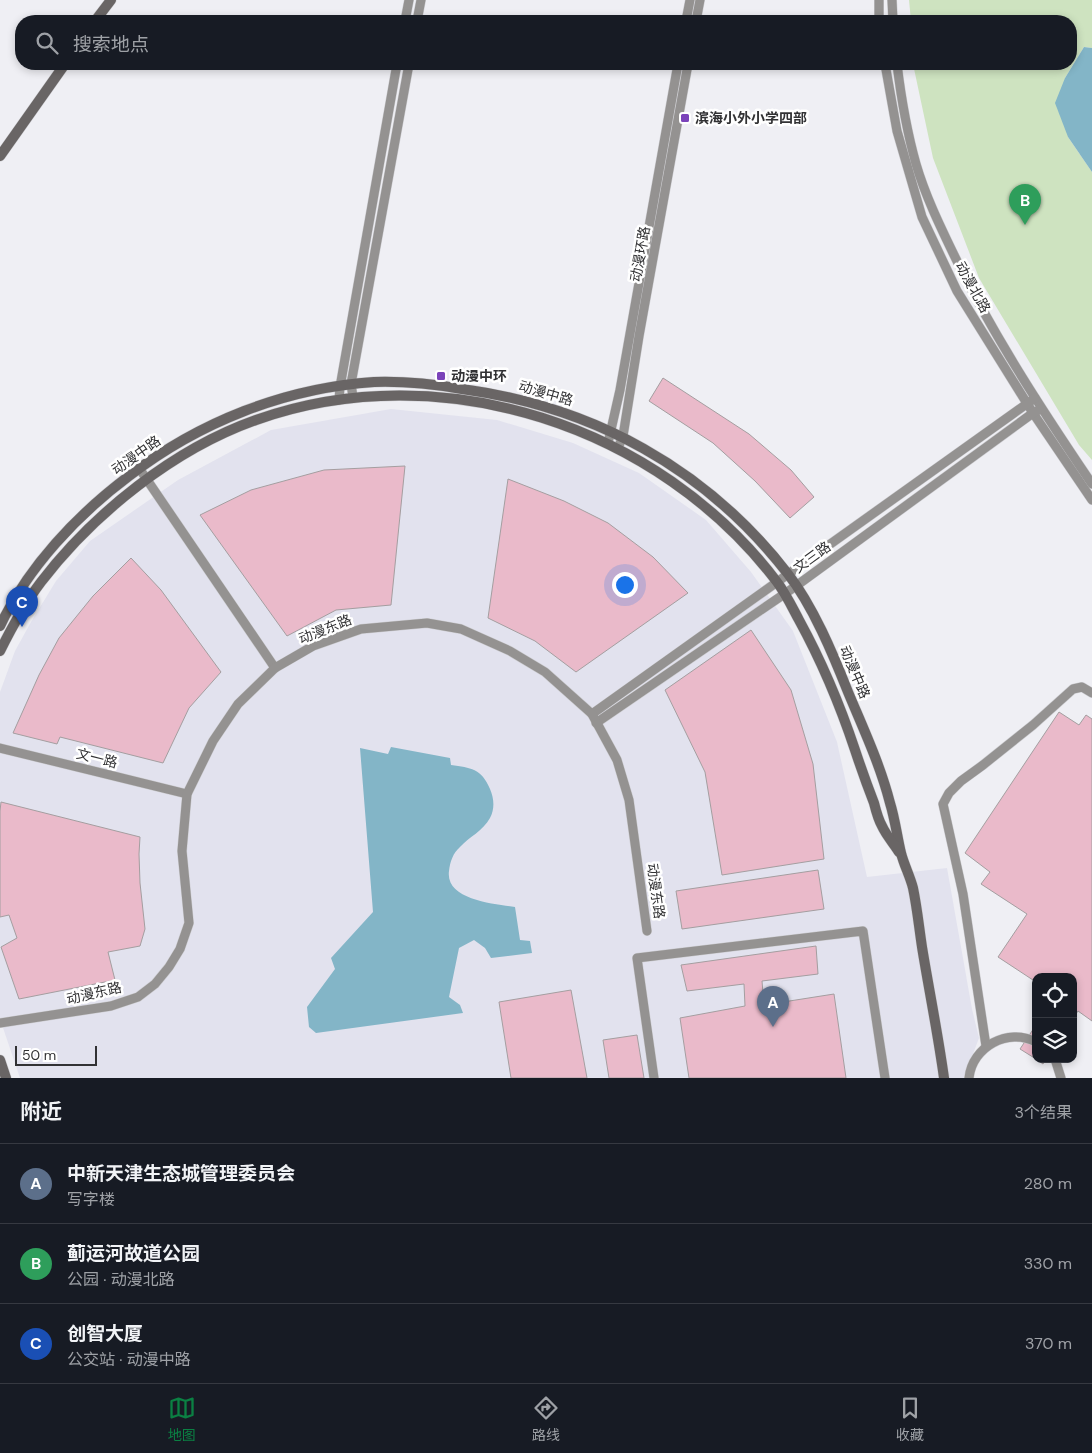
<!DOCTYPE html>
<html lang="zh">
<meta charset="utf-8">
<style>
body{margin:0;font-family:"DM Sans","Noto Sans SC",sans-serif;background:#242831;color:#f1f3f6}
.controls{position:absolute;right:15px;bottom:15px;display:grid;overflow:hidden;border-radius:10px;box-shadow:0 2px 8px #0003}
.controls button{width:45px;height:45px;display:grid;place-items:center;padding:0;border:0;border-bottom:1px solid #363941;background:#171b24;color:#f1f3f6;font:25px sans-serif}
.scale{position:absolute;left:15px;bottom:12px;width:82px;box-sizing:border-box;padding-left:5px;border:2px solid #323234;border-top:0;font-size:14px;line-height:18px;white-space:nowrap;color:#323234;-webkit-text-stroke:4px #fff;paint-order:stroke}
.you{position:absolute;left:624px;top:584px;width:18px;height:18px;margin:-12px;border:4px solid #fff;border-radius:50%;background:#1a73e8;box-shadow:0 0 0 8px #1a73e833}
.badge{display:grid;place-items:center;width:32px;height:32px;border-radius:50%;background:#0b8043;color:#fff;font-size:16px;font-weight:700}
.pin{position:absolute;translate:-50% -41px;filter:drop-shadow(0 1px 2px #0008)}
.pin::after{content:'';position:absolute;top:26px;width:18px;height:15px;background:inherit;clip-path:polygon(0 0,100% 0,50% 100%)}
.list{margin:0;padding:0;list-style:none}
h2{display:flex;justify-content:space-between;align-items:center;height:65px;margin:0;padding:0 20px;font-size:21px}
h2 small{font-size:16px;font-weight:400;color:#9ea1a6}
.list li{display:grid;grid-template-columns:32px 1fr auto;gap:15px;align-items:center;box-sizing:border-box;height:80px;padding:0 20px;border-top:1px solid #363941}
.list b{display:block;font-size:19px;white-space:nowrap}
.list p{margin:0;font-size:16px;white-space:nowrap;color:#9ea1a6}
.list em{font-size:16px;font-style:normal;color:#9ea1a6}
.icon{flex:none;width:28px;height:28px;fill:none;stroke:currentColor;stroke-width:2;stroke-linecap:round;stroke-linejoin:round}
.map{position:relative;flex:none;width:1092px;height:1078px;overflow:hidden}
.search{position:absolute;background:#171b24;box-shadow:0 2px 8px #0003;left:15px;right:15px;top:15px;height:55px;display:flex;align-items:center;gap:12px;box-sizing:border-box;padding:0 18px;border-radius:20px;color:#9ea1a6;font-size:19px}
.sheet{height:305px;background:#171b24}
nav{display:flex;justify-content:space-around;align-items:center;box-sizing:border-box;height:70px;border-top:1px solid #363941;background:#171b24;font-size:14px;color:#9ea1a6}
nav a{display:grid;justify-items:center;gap:2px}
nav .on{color:#0b8043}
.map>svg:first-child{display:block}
</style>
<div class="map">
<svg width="1092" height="1078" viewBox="0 0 1092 1078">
<rect width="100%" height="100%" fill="#efeff4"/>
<path fill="#e2e2ee" d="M391,409l106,11 76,23 66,30 67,47 45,52 42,59 44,111 30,135 80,-9 25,141 7,29 -15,40h-944l-20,-59v-327l15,-41 16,-29 25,-41 34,-40 88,-61 93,-50z"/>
<path fill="#cee3c0" d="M909,0h183v48l-8,-1 -19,31 3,59 24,35v288l-13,-15 -100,-167 -46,-120 -20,-94h158v-43h-160z"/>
<g fill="#83b5c7">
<path d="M1084,47l8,1v124l-24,-35 -13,-34 10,-25z"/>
<path d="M391,747l59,11 1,7c20,3 30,3 39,24 4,9 5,20 0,29 -7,13 -21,19 -30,29 -7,6 -10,15 -11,24 -4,29 46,33 66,36l5,33 10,1 2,12 -41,5 -6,-10 -11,-8 -15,8 -10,49 11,8 3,8 -147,20 -7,-6 -2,-20 28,-38 -4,-11 42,-46 -13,-164 28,6z"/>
</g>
<g fill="#eabaca" stroke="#a49ea0">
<path d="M663,378l86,56 42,36 23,27 -24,21 -35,-37 -42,-38 -64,-42z"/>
<path d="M405,466l-14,139 -55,5 -49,26 -87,-121 51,-25 73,-20z"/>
<path d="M508,479l56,22 44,22 45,34 35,36 -112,79 -41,-31 -47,-23z"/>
<path d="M131,558l30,32 60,82 -32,36 -26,55 -103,-26 -3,7 -44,-11 26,-58 20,-37 34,-42z"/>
<path d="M751,630l40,60 22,74 11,95 -102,16 -17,-103 -40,-82z"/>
<path d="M1059,712l20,13 7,-10 6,4v302l-14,-10 -5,7v-41h-37v5l-38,-25 29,-43 -46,-30 9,-12 -25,-19z"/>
<path d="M1,802l139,35 -1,17 1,29 5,46 -5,17 -32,6 7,28 -96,19 -18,-52 16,-9 -8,-23 -9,2v-106z"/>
<path d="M818,870l6,39 -142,20 -6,-38z"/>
<path d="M816,946l2,28 -56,7 2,24 70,-11 12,84h-157l-9,-60 65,-12 -1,-22 -57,7 -6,-26z"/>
<path d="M571,990l16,88h-76l-12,-76z"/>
<path d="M1036,1025v34l-16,-10z"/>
<path d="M637,1035l7,43h-35l-6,-38z"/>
<path d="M1036,1059h10l-3,5z"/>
</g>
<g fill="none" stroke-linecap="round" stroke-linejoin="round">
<defs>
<g id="street">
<path d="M879,0v21"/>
<path d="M892,0l1,21"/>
<path d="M405,21l4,-21"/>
<path d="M417,21l4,-21"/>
<path d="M686,21l4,-21"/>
<path d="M696,21l4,-21"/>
<path d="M885,64l12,67 25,86 35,74 76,122 59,87"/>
<path d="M897,64c4,33 10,68 19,100 9,31 24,62 38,91 39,80 88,155 138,229"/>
<path d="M353,397l-2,-13 58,-320"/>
<path d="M339,400l1,-13 57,-323"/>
<path d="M608,443l12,-53 58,-326"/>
<path d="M618,448l5,-12 16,-100 49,-272"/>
<path d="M139,468l136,200"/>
<path d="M592,714l443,-316"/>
<path d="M596,723l200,-137 237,-173 8,-4"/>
<path d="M0,748l187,46"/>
<path d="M0,1023l111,-17 27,-9 17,-13 14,-17 11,-18 9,-26 -7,-72 5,-57 26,-53 25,-37 37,-36 38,-22 48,-17 66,-6 34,6 49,22 35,21 47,42 25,46 12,40 18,131"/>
<path d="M986,1046l-23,-152 -20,-90 6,-11 12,-12 22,-16 50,-40 40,-36 9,-2 10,6"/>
<path d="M1055,1059l6,19"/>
<path d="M654,1078l-17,-120 226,-27 22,147"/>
<path d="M969,1078c3,-31 39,-51 67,-36"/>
</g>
<g id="secondary">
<path d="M95,21l16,-21"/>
<path d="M0,156l65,-92"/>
<path d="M0,626c28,-59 77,-111 129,-150 70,-54 156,-88 245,-94 30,-1 59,2 88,7 131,18 244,79 326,185 25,32 45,80 60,118 15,36 32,72 42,111 5,16 7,33 11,50 3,12 9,23 12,35 4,19 6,39 9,59 7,43 16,87 22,131"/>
<path d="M0,651c12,-24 25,-48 41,-69 53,-69 133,-133 215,-162 186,-66 403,6 521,162 9,12 15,25 22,38 23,42 41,85 56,130 6,18 12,35 19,53 2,8 4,16 8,23 4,9 12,18 17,26"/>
<path d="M0,1060l6,18"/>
</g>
</defs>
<use href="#street" stroke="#cdcdd1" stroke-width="10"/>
<use href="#secondary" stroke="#cdcdd1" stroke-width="11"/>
<use href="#street" stroke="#949291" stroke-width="9"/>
<use href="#secondary" stroke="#696565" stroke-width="10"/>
</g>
<g fill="#7b43ba" stroke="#fff" stroke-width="2">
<rect x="680" y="113" width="10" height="10" rx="2.5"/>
<rect x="436" y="371" width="10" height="10" rx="2.5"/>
</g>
<g text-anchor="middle" stroke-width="5" stroke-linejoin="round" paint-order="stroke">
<g font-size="14" font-weight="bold" fill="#323234" stroke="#fff" text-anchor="start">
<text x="695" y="123">滨海小外小学四部</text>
<text x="451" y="381">动漫中环</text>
</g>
<g font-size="14" fill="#323234" stroke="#fff">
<text transform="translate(640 254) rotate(-80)" y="5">动漫环路</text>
<text transform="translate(973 287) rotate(61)" y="5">动漫北路</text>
<text transform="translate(546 393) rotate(16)" y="5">动漫中路</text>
<text transform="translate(136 455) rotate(-35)" y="5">动漫中路</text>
<text transform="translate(812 557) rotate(-36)" y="5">文三路</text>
<text transform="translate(325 629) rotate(-22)" y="5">动漫东路</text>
<text transform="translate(855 672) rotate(67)" y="5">动漫中路</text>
<text transform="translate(97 758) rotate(14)" y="5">文一路</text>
<text transform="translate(656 891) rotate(82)" y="5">动漫东路</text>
<text transform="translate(94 993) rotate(-13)" y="5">动漫东路</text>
</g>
</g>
</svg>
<div class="controls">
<button><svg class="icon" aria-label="locate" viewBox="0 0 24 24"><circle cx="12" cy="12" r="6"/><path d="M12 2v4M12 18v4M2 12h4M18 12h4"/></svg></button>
<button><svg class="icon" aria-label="layers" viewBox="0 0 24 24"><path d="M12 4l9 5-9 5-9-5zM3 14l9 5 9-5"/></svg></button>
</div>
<div class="scale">50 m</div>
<div class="you"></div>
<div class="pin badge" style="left:773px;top:1027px;background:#5c6f8a">A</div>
<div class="pin badge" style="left:1025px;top:225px;background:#2e9e5b">B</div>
<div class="pin badge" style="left:22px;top:627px;background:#1a4fb4">C</div>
<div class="search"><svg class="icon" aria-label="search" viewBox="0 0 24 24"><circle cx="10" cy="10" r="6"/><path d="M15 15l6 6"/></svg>搜索地点</div>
</div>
<section class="sheet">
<h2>附近<small>3个结果</small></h2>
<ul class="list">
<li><span class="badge" style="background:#5c6f8a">A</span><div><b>中新天津生态城管理委员会</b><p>写字楼</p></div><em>280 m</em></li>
<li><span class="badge" style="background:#2e9e5b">B</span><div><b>蓟运河故道公园</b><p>公园 · 动漫北路</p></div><em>330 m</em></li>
<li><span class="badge" style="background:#1a4fb4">C</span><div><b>创智大厦</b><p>公交站 · 动漫中路</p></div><em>370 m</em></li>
</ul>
</section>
<nav>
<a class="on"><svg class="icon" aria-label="map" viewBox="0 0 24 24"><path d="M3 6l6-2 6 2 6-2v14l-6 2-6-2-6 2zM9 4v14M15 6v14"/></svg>地图</a>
<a><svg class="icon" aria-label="directions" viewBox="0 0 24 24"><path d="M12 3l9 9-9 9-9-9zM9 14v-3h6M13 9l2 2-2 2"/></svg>路线</a>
<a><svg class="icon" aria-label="saved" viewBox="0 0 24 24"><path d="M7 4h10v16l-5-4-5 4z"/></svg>收藏</a>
</nav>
